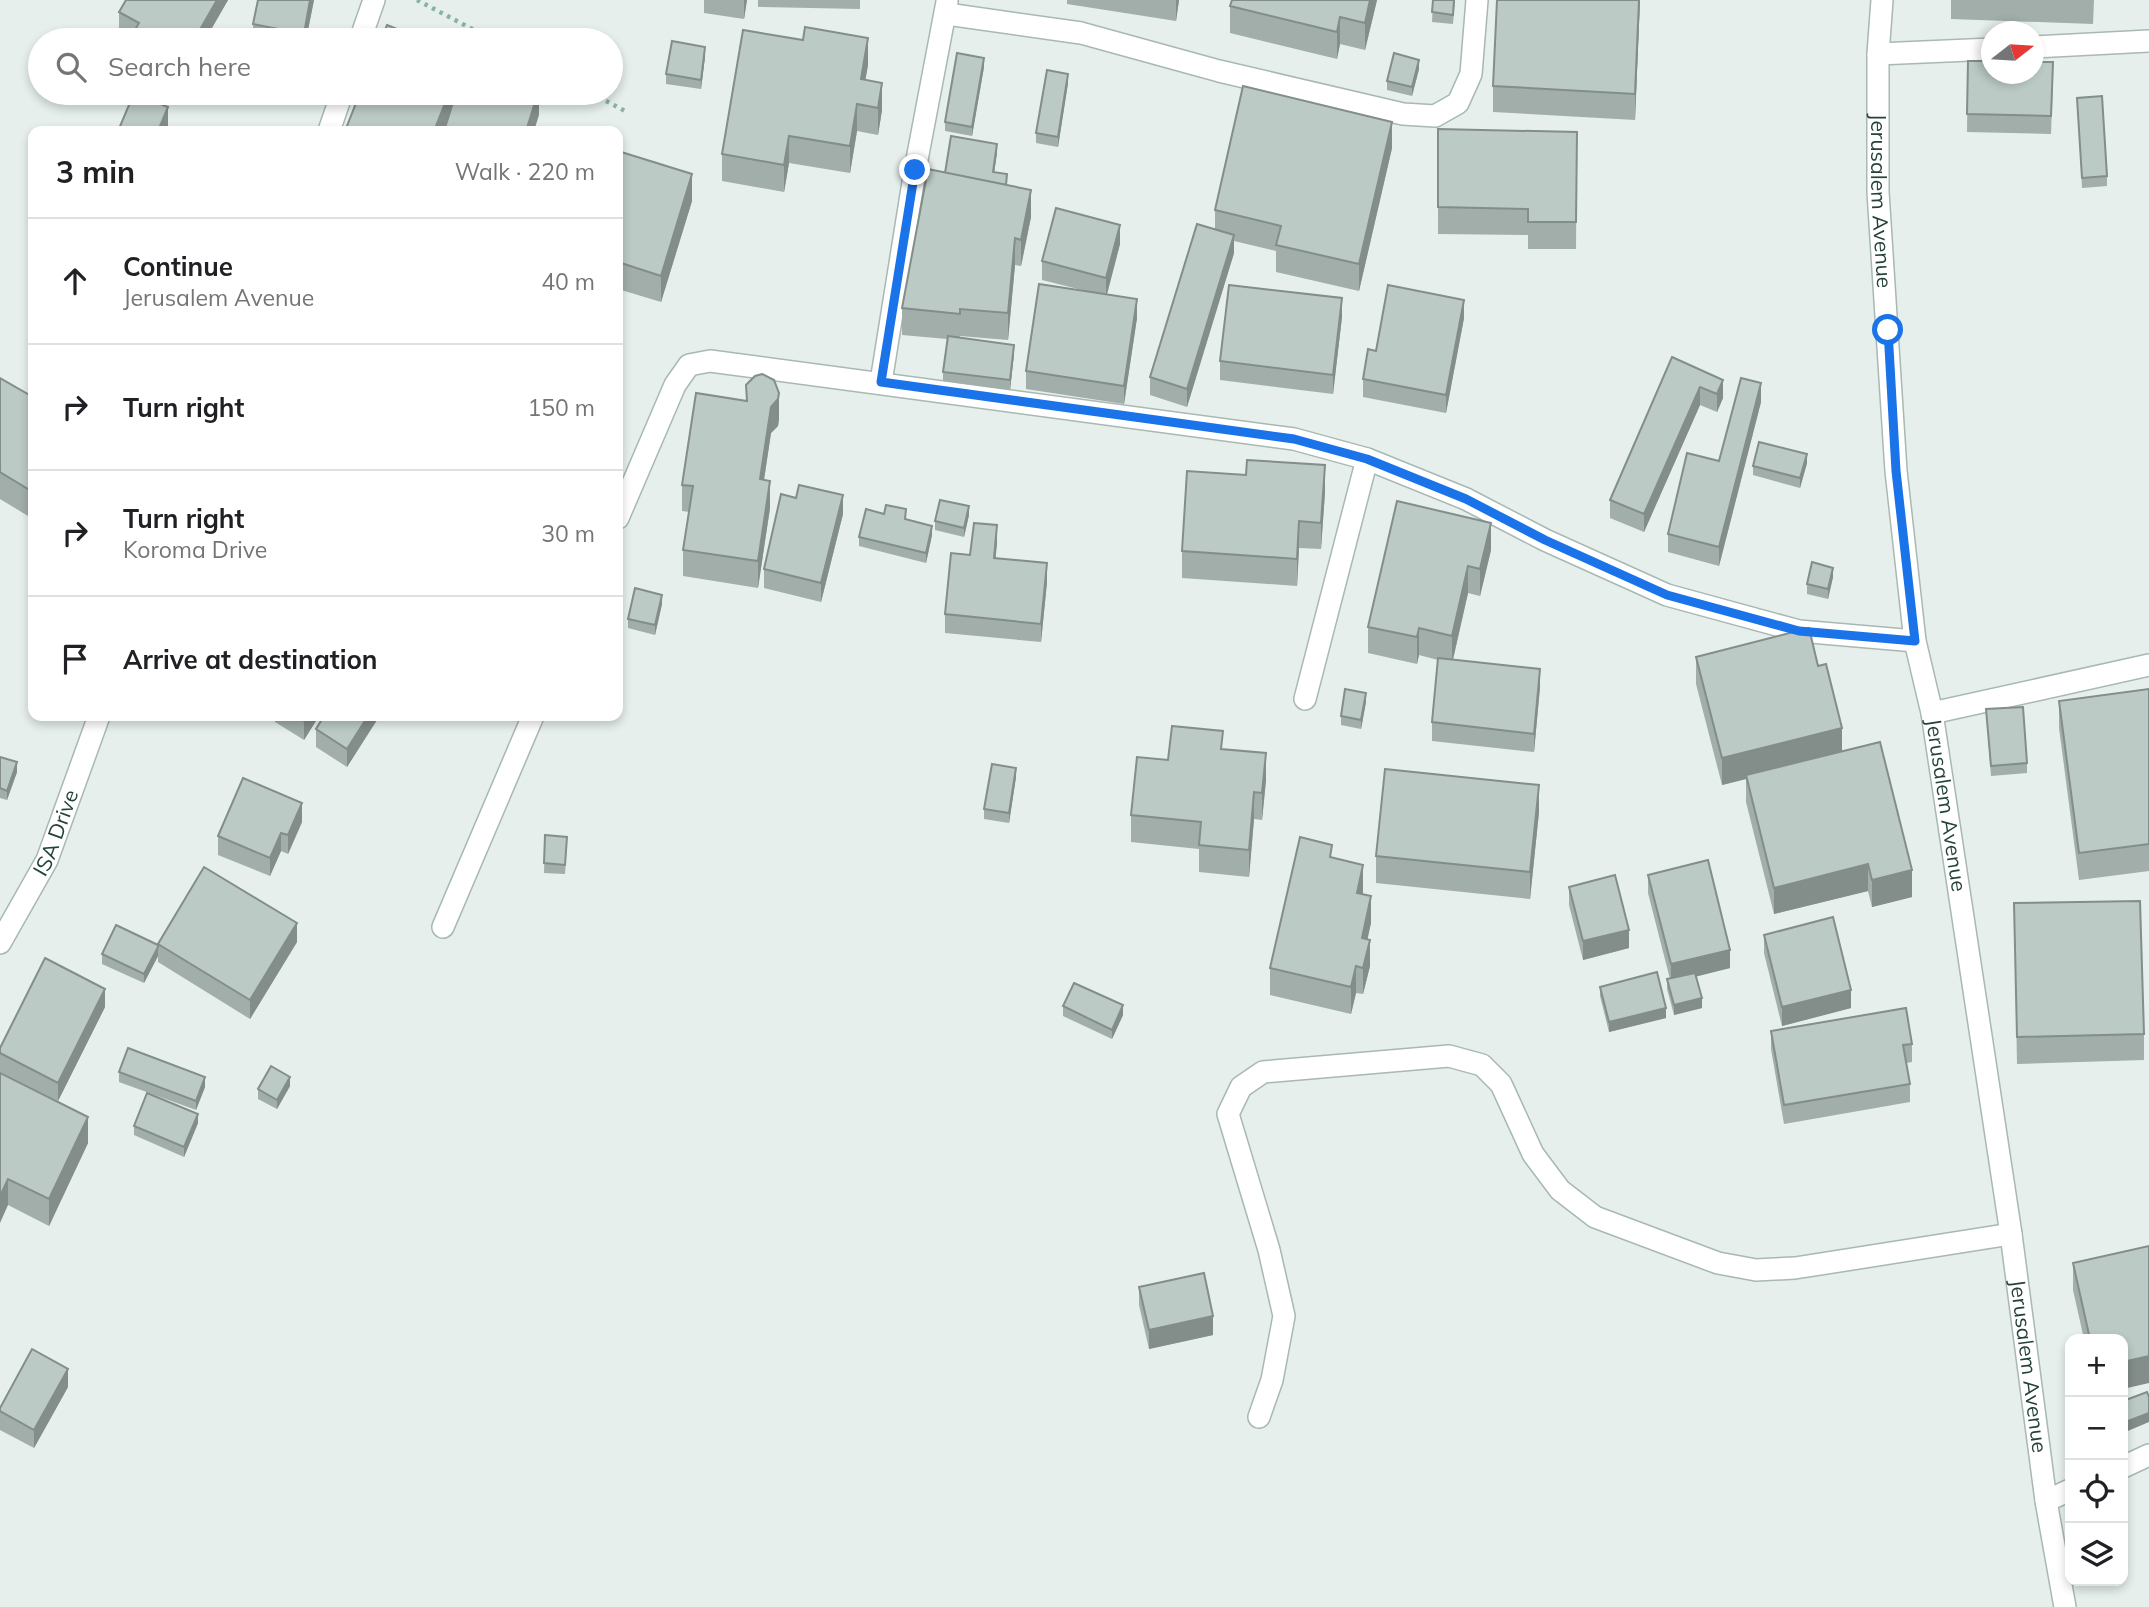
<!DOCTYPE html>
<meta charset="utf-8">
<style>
body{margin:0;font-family:Mulish,sans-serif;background:#f6f6f6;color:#202124}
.controls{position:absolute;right:21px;bottom:21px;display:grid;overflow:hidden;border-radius:14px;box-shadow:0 4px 10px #0003}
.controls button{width:63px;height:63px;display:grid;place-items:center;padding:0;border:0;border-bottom:2px solid #e0e0e0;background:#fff;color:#202124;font:35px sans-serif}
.compass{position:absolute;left:1981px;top:21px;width:63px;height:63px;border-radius:50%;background:#fff;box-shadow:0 4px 10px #0003;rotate:73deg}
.stop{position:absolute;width:21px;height:21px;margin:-16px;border:5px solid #1a73e8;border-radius:50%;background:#fff}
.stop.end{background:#1a73e8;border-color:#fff;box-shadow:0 2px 7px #0008}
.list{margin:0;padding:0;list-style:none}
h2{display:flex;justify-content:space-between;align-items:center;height:91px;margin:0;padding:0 28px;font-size:30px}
h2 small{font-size:23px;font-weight:400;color:#757577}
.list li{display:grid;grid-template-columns:46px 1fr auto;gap:21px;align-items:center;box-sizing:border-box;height:126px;padding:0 28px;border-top:2px solid #e0e0e0}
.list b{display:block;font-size:26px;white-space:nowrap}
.list p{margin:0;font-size:23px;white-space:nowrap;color:#757577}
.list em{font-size:23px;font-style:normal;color:#757577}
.icon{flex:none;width:38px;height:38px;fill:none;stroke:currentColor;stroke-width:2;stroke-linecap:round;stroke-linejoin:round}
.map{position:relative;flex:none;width:2149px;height:1607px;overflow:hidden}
.search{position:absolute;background:#fff;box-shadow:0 4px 10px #0003;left:28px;top:28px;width:595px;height:77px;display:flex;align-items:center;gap:18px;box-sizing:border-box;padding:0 24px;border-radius:38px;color:#757577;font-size:26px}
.panel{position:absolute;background:#fff;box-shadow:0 4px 10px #0003;left:28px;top:126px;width:595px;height:595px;border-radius:14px}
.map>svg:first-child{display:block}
</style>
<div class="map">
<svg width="2149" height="1607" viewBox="0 0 2149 1607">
<rect width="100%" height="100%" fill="#e6efeb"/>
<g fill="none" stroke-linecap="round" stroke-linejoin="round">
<defs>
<g id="street">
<path id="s1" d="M1882,0l-4,54v138l18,279 19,170 17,72 79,521 35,267 19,106"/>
<path d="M947,14l134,19 138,38 184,43 32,2 23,-13 13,-29 6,-74"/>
<path d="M360,40l14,-40"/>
<path d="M2034,47l115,-6"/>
<path d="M1878,54l114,-5"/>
<path d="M329,131l13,-38"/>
<path d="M881,382l34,-212 32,-168"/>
<path d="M618,518l57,-133 14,-20 21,-4 584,78 73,20 99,40 79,41 122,55 132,36 116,10"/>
<path d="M1305,699l62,-240"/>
<path d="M1932,713l217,-48"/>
<path d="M443,927l90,-211"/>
<path id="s2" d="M0,943l47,-83 52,-144"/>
<path d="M1259,1417l13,-37 12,-64 -15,-66 -41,-136 13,-27 22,-15 186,-16 33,9 19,19 32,70 27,36 35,27 123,46 38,7 39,-2 216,-34"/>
<path d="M2123,1467l26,-12"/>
<path d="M2046,1501l24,-11"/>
</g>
</defs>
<use href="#street" stroke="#a8b8b2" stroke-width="24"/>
<g stroke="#86b3a5" stroke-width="4.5" stroke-dasharray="3.5 5" stroke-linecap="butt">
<path d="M417,0l76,40"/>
<path d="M591,93l36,19"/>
</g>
<use href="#street" stroke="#fff" stroke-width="21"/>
</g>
<g fill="#a1aea9">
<path d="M126,0h102l-23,40 -74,-3 -12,-7v-18z"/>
<path d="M314,0l-8,40h-53v-16z"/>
<path d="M704,0h43l-3,19 -40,-6z"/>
<path d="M758,0h102v9l-102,-2z"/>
<path d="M1067,0h112l-3,21 -109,-17z"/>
<path d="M1232,0h145l-12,50 -25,-6 -3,15 -107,-26v-27z"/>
<path d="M1433,0h22l-2,24 -21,-2z"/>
<path d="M1497,0h143l-5,120 -142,-8v-26z"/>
<path d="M1951,0h143l-1,24 -142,-5z"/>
<path d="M705,57l-4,32 -35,-5v-10z"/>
<path d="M1968,61l85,20 -2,53 -84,-2z"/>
<path d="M868,65l-3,15 17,30 -4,25 -21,-4 -7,42 -61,-10 -5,29 -62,-11v-27z"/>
<path d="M984,67l-12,69 -27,-5v-9z"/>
<path d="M1419,69l-7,27 -25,-6v-9z"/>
<path d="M1068,83l-10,64 -22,-4v-10z"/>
<path d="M2077,98l30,78v10l-25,2z"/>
<path d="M1438,129l139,3 -1,117h-48v-14l-90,-1z"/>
<path d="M1392,148l-33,143 -83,-19v-21l-42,-10v12l-47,154 -37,-12v-18l65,-148v-19z"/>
<path d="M618,151l74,50 -31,101 -43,-13z"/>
<path d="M997,153l-3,19 13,13 24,32 -10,49 -6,-1 -7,75 -48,-4v2l54,16 -4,36 -67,-9v-9l4,-33 -45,-4v-27l43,-135z"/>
<path d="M1120,244l-13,51 30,23 -13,86 -98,-15v-18l60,-80 -44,-11v-19z"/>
<path d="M1342,317l-9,77 -113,-14v-19z"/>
<path d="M1464,318l-18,95 -83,-16v-18z"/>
<path d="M1672,357l51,41 -6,14 -17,-7 -56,127 -34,-14v-18z"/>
<path d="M0,378l33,19v122l-33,-20z"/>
<path d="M746,385l33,34 -1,7 -7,7 -7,47 6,28 -12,80 -75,-12v-26l6,-38 -7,-1v-26l64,-84z"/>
<path d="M1761,402l-42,164 -51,-14v-18z"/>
<path d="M1807,463l-7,25 -47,-13v-9z"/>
<path d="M1325,492l-4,57 -22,-1 -2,38 -115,-8v-27z"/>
<path d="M843,514l-22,88 -57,-14v-19z"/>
<path d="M969,515l-5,22 -29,-7v-9z"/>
<path d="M906,519l26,16 -6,28 -67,-17v-9z"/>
<path d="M997,543l-2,15 52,24 -6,60 -96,-9v-19l25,-59z"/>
<path d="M1491,550l-11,46 -12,-3 -15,67 87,27 -6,65 -102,-11v-19l6,-62 -19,-5 -2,9 -49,-11v-26z"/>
<path d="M1833,577l-5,22 -21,-5v-10z"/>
<path d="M662,604l-7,31 -27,-7v-9z"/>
<path d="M1696,657l122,9 24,85 70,146 -40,10 -4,-16 -94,23 -28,-112v-23l-24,6 -26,-101z"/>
<path d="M2149,689v182l-70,9 -20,-152v-27z"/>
<path d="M1366,702l-5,27 -20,-4v-9z"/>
<path d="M1986,709l41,54v10l-36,3z"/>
<path d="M275,716h44l-15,24 -29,-18z"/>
<path d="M322,716h57l-32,51 -31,-20v-18l8,-12z"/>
<path d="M1223,749l43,31 -4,40 -8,-1 -5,58 -50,-5v-23l-68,-7v-27l37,-55z"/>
<path d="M0,757l17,15 -10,28 -7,-2z"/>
<path d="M1016,777l-7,46 -25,-4v-10z"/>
<path d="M1539,812l-9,87 -154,-16v-27z"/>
<path d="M302,822l-14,32 -7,-3 -11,25 -52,-21v-19z"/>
<path d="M545,835l22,11 -2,28 -21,-1z"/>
<path d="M1332,858l31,34v2l8,29 -4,16 3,27 -7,28 -7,-1 -5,21 -81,-19v-27z"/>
<path d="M1648,875l82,93 -34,8 6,32 -28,7 -7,-26v-10h3l-22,-86z"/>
<path d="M1569,887l60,61 -46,12 -14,-55z"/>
<path d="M2014,903l130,131v26l-127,4z"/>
<path d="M1764,935l87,73 -69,18 -18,-73z"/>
<path d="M297,942l-47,77 -92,-57v-6l-14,27 -42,-19v-10l56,-9z"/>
<path d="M1600,987l66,31 -57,14 -9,-36z"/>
<path d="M1063,1006l60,9 -11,24 -49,-23z"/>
<path d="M105,1007l-47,94 -58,-29v-24z"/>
<path d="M1771,1031l141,13v18l-6,1 4,21v18l-126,22 -13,-75z"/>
<path d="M119,1072l86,15 -9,23 -77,-28z"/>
<path d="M0,1073l88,70 -39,83 -41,-21z"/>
<path d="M290,1086l-13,23 -19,-10v-10z"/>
<path d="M198,1123l-14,34 -50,-22v-9z"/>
<path d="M2073,1263l50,76h-39l-11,-49z"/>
<path d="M1139,1287l74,48 -64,14 -10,-44z"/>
<path d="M68,1387l-34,61 -34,-18v-22z"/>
</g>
<g fill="#838d89">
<path d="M217,0h11l-23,40h-11z"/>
<path d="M310,0h4l-8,40h-2v-6z"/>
<path d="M744,0h3l-3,19z"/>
<path d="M1176,0h3l-3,21z"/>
<path d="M1370,0h7l-12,50v-27z"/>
<path d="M1639,0h1l-5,120v-26z"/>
<path d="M1340,17v27l-3,15v-27z"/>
<path d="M868,38v27l-7,41v-27z"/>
<path d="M705,47v10l-4,32v-9z"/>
<path d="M984,58v9l-12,69v-9z"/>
<path d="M1419,60v9l-7,27v-9z"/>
<path d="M1068,74v9l-10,64v-10z"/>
<path d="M882,83v27l-4,25v-27z"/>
<path d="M449,93h10l-15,38h-10z"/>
<path d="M538,93h1v22l-5,16h-8z"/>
<path d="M857,104v27l-7,42v-27z"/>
<path d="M168,107v19l-3,5h-7z"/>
<path d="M1392,122v26l-33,143v-27z"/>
<path d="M789,136v27l-5,29v-27z"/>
<path d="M997,144v9l-4,28v-9z"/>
<path d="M692,174v27l-31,101v-26z"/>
<path d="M1031,190v27l-10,49v-26z"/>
<path d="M1120,225v19l-14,53v-19z"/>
<path d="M1234,235v18l-47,154v-18z"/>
<path d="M1015,238v27l-7,75v-27z"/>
<path d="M1342,298v19l-9,77v-19z"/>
<path d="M1137,299v19l-13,86v-18z"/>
<path d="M1464,300v18l-18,95v-18z"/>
<path d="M1014,345v9l-4,36v-10z"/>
<path d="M1723,380v18l-6,14v-18z"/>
<path d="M1761,383v19l-42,164v-19z"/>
<path d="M1700,387v18l-56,127v-18z"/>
<path d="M779,393v26l-1,7 -7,7 -11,73v-27l11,-72z"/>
<path d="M1807,454v9l-7,25v-10z"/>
<path d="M1325,465v27l-4,57v-26z"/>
<path d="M770,481v27l-12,80v-27z"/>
<path d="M843,495v19l-22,88v-19z"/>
<path d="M969,506v9l-5,22v-9z"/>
<path d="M1299,521v27l-2,38v-27z"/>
<path d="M1491,523v27l-11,46v-27z"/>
<path d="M997,525v18l-3,33v-18z"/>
<path d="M932,526v9l-6,28v-10z"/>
<path d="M1047,563v19l-6,60v-18z"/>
<path d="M1468,566v27l-16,70v-27z"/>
<path d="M1833,568v9l-5,22v-10z"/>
<path d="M662,595v9l-7,31v-10z"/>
<path d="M1419,628v27l-2,9v-27z"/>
<path d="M1540,669v18l-6,65v-18z"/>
<path d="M1366,693v9l-5,27v-9z"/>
<path d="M307,716h12l-15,24v-19z"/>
<path d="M368,716h11v1l-32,50v-18z"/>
<path d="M1842,728v27l-96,20v4l-24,6v-27z"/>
<path d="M1266,753v27l-4,40v-27z"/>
<path d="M17,762v10l-10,28v-9z"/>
<path d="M1016,768v9l-7,46v-10z"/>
<path d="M1539,785v27l-9,87v-27z"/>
<path d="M1254,792v27l-5,58v-27z"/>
<path d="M302,803v19l-14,32v-19z"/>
<path d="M281,833v18l-11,25v-18z"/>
<path d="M1868,864v27l-94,23v-26z"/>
<path d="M1363,865v27l-6,28v-27z"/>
<path d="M1912,870v27l-40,10v-27z"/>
<path d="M1371,896v27l-9,42v-27z"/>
<path d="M297,923v19l-47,77v-19z"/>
<path d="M1629,930v18l-46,12v-19z"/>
<path d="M1370,940v26l-7,28v-26z"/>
<path d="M158,947v9l-14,27v-9z"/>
<path d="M1730,950v18l-59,15v-19z"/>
<path d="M1356,966v27l-5,21v-27z"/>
<path d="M105,989v18l-47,94v-18z"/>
<path d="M1851,990v18l-69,18v-19z"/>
<path d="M1702,998v10l-28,7v-10z"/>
<path d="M1123,1005v10l-11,24v-9z"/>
<path d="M1666,1008v10l-57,14v-10z"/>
<path d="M205,1077v10l-9,23v-9z"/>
<path d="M290,1077v9l-13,23v-9z"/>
<path d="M198,1114v9l-14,34v-10z"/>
<path d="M88,1117v26l-39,83v-27z"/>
<path d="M8,1179v26l-8,18v-27z"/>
<path d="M1213,1316v19l-64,14v-19z"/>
<path d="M2149,1356v27l-26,6v-27z"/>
<path d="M68,1369v18l-34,61v-18z"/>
<path d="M2149,1413v9l-26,11v-10z"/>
</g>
<g fill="#bbcac4" stroke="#838d89" stroke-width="2">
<path d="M126,0h91l-23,40h-65l10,-17 -20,-11z"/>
<path d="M258,0h52l-6,34 -51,-10z"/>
<path d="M1232,0h138l-5,23 -25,-6 -3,15 -107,-26z"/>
<path d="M1433,0h21l-1,15 -21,-3z"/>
<path d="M1497,0h142l-4,94 -142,-8z"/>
<path d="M387,25l37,15h-43z"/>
<path d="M805,27l63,11 -7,41 21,4 -4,25 -21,-4 -7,42 -61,-10 -5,29 -62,-11 21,-124 60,10z"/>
<path d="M672,41l33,6 -4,33 -35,-6z"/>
<path d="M957,53l27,5 -12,69 -27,-5z"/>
<path d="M1394,53l25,7 -7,27 -25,-6z"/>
<path d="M1968,61h24v13h42v-12h19l-2,54 -84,-2z"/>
<path d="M1047,70l21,4 -10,63 -22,-4z"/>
<path d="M1243,86l149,36 -33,142 -83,-19 5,-19 -66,-16z"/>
<path d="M134,93l34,14 -10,24h-40z"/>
<path d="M360,93h89l-15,38h-89z"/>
<path d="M456,93h82l-12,38h-82z"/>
<path d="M2102,96l5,80 -25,2 -5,-80z"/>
<path d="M1438,129l139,3 -1,90h-48v-13l-90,-2z"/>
<path d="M951,136l46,8 -4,28 14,2 -1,11 -61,-12z"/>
<path d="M618,151l74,23 -31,102 -43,-14z"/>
<path d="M928,169l103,21 -10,50 -6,-2 -7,75 -48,-4v5l-58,-6z"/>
<path d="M1056,208l64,17 -14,53 -64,-17z"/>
<path d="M1197,224l37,11 -47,154 -37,-12z"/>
<path d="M1039,284l98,15 -13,87 -98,-15z"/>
<path d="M1229,285l113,13 -9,77 -113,-14z"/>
<path d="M1388,285l76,15 -18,95 -83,-16 5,-30 8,2z"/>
<path d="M948,336l66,9 -4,35 -67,-8z"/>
<path d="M1672,357l51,23 -6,14 -17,-7 -56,127 -34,-14z"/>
<path d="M762,374l12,6 5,13 -1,6 -7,8 -11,72 10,2 -12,80 -75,-11 10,-64 -11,-1 14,-92 51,8 -1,-16 9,-9z"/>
<path d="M0,378l33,19v95l-33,-20z"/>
<path d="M1741,378l20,5 -42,164 -51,-13 19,-81 32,8z"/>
<path d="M1759,442l48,12 -7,24 -47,-12z"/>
<path d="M1247,460l78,5 -4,58 -22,-2 -2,38 -115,-8 5,-80 59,4z"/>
<path d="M799,485l44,10 -22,88 -57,-14 17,-75 15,4z"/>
<path d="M940,500l29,6 -5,22 -29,-7z"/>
<path d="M1397,501l94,22 -11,46 -12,-3 -16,70 -33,-8 -2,9 -49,-10z"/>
<path d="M886,505l20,4 -1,10 27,7 -6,27 -67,-16 7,-28 18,5z"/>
<path d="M974,523l23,2 -3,33 53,5 -6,61 -96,-10 6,-61 19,2z"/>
<path d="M1812,562l21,6 -5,21 -21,-5z"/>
<path d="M635,588l27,7 -7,30 -27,-6z"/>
<path d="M1809,628l9,38 8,-2 16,64 -120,30 -26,-101z"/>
<path d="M1438,658l102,11 -6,65 -102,-12z"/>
<path d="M1345,689l21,4 -5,27 -20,-4z"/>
<path d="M2149,689v155l-70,9 -20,-152z"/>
<path d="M2023,707l4,56 -36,3 -5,-57z"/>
<path d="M295,716h12l-3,5z"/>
<path d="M324,716h44l-21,33 -31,-20z"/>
<path d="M1172,726l51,5 -2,18 45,4 -4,40 -8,-1 -5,58 -50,-5 2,-23 -70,-7 6,-58 31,3z"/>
<path d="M1880,742l32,128 -40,10 -4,-16 -94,24 -28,-113z"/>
<path d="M0,757l17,5 -10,29 -7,-3z"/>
<path d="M992,764l24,4 -7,45 -25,-4z"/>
<path d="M1385,769l154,16 -9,87 -154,-16z"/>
<path d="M243,778l59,25 -14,32 -7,-2 -11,25 -52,-22z"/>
<path d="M545,835l22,2 -2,28 -21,-2z"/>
<path d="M1300,837l32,8 -2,12 33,8 -6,28 14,3 -9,42 8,2 -7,28 -7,-2 -5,21 -81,-19z"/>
<path d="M1708,860l22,90 -59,14 -23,-89z"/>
<path d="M204,867l93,56 -47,77 -92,-56z"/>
<path d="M1615,875l14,55 -46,11 -14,-54z"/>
<path d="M2140,901l4,133 -127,3 -3,-134z"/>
<path d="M1833,917l18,73 -69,17 -18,-72z"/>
<path d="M116,925l42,20v2l-14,27 -42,-20z"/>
<path d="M45,958l60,31 -47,94 -58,-30v-5z"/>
<path d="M1657,972l9,36 -57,14 -9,-35z"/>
<path d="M1695,973l7,25 -28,7 -7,-26z"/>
<path d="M1074,983l49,22 -11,25 -49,-24z"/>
<path d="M1906,1008l6,36 -9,1 7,39 -126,21 -13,-74z"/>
<path d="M128,1048l77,29 -9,24 -77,-29z"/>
<path d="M271,1066l19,11 -13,23 -19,-11z"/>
<path d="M0,1073l88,44 -39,82 -41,-20 -8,17z"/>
<path d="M147,1093l51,21 -14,33 -50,-21z"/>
<path d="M2149,1246v110l-26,6v-23h-33l-17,-76z"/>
<path d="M1204,1273l9,43 -64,14 -10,-43z"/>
<path d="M32,1349l36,20 -34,61 -34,-19v-3z"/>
<path d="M2147,1392l2,5v16l-26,10v-22z"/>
</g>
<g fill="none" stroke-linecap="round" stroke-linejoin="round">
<path stroke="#1a73e8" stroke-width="9" d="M915,170l-34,212 413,57 73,20 99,40 79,41 122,55 132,36 116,10 -19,-170 -8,-141"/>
</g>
<g text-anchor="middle" stroke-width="5" stroke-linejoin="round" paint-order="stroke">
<g font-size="21" fill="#24423a" stroke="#f7fbf9">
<text dy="7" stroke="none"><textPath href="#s1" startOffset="201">Jerusalem Avenue</textPath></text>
<text dy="7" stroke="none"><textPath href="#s1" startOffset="810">Jerusalem Avenue</textPath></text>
<text dy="7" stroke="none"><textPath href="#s2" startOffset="124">ISA Drive</textPath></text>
<text dy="7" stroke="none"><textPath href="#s1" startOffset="1377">Jerusalem Avenue</textPath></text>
</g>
</g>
</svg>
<div class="controls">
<button>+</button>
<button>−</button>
<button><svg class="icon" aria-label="locate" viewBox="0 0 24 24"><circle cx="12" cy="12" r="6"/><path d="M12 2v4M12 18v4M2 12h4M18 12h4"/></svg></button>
<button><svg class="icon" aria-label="layers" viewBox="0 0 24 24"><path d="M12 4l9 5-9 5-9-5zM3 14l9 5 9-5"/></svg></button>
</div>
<svg class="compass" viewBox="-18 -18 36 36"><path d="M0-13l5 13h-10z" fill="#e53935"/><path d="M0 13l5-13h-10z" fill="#757577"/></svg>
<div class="stop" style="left:1888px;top:330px"></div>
<div class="stop end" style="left:915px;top:170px"></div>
<div class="search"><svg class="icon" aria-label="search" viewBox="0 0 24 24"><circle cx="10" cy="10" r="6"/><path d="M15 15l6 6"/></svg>Search here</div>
<section class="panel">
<h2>3 min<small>Walk · 220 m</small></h2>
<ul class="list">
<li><svg class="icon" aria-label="ahead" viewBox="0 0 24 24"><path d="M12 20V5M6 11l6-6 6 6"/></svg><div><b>Continue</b><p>Jerusalem Avenue</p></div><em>40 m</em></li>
<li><svg class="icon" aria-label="right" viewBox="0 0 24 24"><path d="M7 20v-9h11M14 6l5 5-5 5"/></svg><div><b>Turn right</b></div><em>150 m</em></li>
<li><svg class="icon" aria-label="right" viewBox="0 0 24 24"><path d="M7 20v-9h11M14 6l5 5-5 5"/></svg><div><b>Turn right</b><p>Koroma Drive</p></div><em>30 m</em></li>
<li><svg class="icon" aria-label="arrive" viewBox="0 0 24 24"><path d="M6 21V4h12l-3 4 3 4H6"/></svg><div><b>Arrive at destination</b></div></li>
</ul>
</section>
</div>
